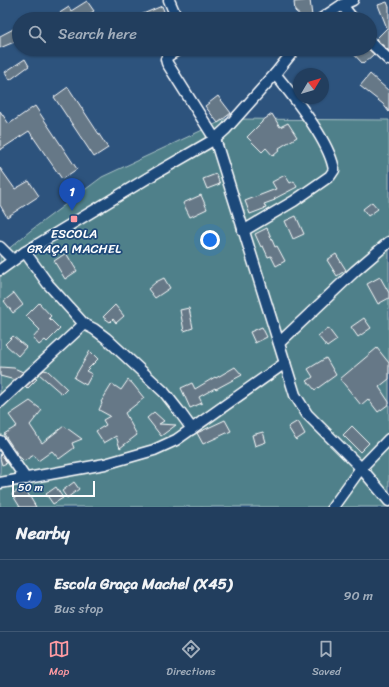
<!DOCTYPE html>
<meta charset="utf-8">
<style>
body{margin:0;font-family:Sriracha,sans-serif;background:#2a4564;color:#f1f3f6}
.compass{position:absolute;left:293px;top:68px;width:36px;height:36px;border-radius:50%;background:#223e5e;box-shadow:0 1px 3px #0004;rotate:52deg}
.scale{position:absolute;left:12px;bottom:10px;width:83px;box-sizing:border-box;padding-left:4px;border:2px solid #fff;border-top:0;font-size:11px;line-height:14px;white-space:nowrap;color:#fff;-webkit-text-stroke:3px #1f4a7a;paint-order:stroke}
.you{position:absolute;left:210px;top:240px;width:14px;height:14px;margin:-10px;border:3px solid #fff;border-radius:50%;background:#1a73e8;box-shadow:0 0 0 6px #1a73e833}
.badge{display:grid;place-items:center;width:26px;height:26px;border-radius:50%;background:#ff9aa2;color:#fff;font-size:13px;font-weight:700}
.pin{position:absolute;translate:-50% -33px;filter:drop-shadow(0 1px 2px #0008)}
.pin::after{content:'';position:absolute;top:21px;width:14px;height:12px;background:inherit;clip-path:polygon(0 0,100% 0,50% 100%)}
.list{margin:0;padding:0;list-style:none}
h2{display:flex;justify-content:space-between;align-items:center;height:52px;margin:0;padding:0 16px;font-size:17px}
h2 small{font-size:13px;font-weight:400;color:#a2aebc}
.list li{display:grid;grid-template-columns:26px 1fr auto;gap:12px;align-items:center;box-sizing:border-box;height:72px;padding:0 16px;border-top:1px solid #3f5773}
.list b{display:block;font-size:15px;white-space:nowrap}
.list p{margin:0;font-size:13px;white-space:nowrap;color:#a2aebc}
.list em{font-size:13px;font-style:normal;color:#a2aebc}
.icon{flex:none;width:22px;height:22px;fill:none;stroke:currentColor;stroke-width:2;stroke-linecap:round;stroke-linejoin:round}
.map{position:relative;flex:none;width:389px;height:507px;overflow:hidden}
.search{position:absolute;background:#223e5e;box-shadow:0 1px 3px #0004;left:12px;right:12px;top:12px;height:44px;display:flex;align-items:center;gap:10px;box-sizing:border-box;padding:0 14px;border-radius:22px;color:#a2aebc;font-size:15px}
.sheet{height:124px;background:#223e5e}
nav{display:flex;justify-content:space-around;align-items:center;box-sizing:border-box;height:56px;border-top:1px solid #3f5773;background:#223e5e;font-size:11px;color:#a2aebc}
nav a{display:grid;justify-items:center;gap:2px}
nav .on{color:#ff9aa2}
.map>svg:first-child{display:block}
</style>
<div class="map">
<svg width="389" height="507" viewBox="0 0 389 507">
<rect width="100%" height="100%" fill="#2d537d"/>
<filter id="ink" filterUnits="userSpaceOnUse"><feTurbulence type="fractalNoise" baseFrequency=".025" numOctaves="2"/><feDisplacementMap in="SourceGraphic" scale="8" xChannelSelector="R" yChannelSelector="G"/><feConvolveMatrix kernelMatrix="1 2 1 2 8 2 1 2 1" color-interpolation-filters="sRGB"/></filter>
<g filter="url(#ink)">
<path fill="#4f808a" stroke="#a7c0c4" d="M226,119l163,1v387h-389v-251l30,-25 72,-54z"/>
<g fill="#667887" stroke="#fff">
<path d="M310,0l2,16 -10,1 -7,-6 -1,-9z"/>
<path d="M87,1l7,10 -13,8h-31l19,-12 2,4z"/>
<path d="M387,2l2,5v44l-13,-12 11,-11 -9,-23z"/>
<path d="M162,6l5,13h-36z"/>
<path d="M19,26v14l-19,8v-12z"/>
<path d="M349,49h19l6,5 -11,10z"/>
<path d="M25,59l4,7 -19,14 -5,-8z"/>
<path d="M370,74l19,17v21l-6,-8 -23,-18z"/>
<path d="M68,87l40,61 -14,9 -40,-60z"/>
<path d="M218,96l13,17 -13,10 -13,-17z"/>
<path d="M35,106l42,63 -15,10 -33,-48 -29,19v-39l9,13z"/>
<path d="M272,114l8,13 8,-4 9,14 -18,11 1,2 -7,6 -7,-8 -4,4 -15,-15 15,-15v-1z"/>
<path d="M0,168l15,21 14,-8 10,15 -32,21 -7,-12z"/>
<path d="M216,174l4,10 -13,5 -4,-10z"/>
<path d="M285,175l5,8 4,-2 3,6 -23,12 1,1 -11,4 2,4 -16,6 -5,-13 31,-12 -4,-7z"/>
<path d="M201,195l6,14 -17,8 -7,-14z"/>
<path d="M372,202l6,7 -10,7 -5,-7z"/>
<path d="M296,216l8,18 -11,5 -8,-18z"/>
<path d="M267,228l8,19 2,-1 8,15 -9,5 -5,-10 -3,1 -5,-11 -2,1 -6,-13z"/>
<path d="M66,253l11,18 -12,8 -11,-18z"/>
<path d="M336,254l10,16 -9,6 -10,-16z"/>
<path d="M380,277l9,16v5l-11,6 -11,-20z"/>
<path d="M164,278l6,10 -15,10 -7,-9 8,-7z"/>
<path d="M14,293l9,12 -10,8 -9,-12z"/>
<path d="M39,303l12,13 -2,2 11,11 -13,13 -2,-2 -6,5 -6,-7 7,-8 -14,-14z"/>
<path d="M115,305l9,11 -8,7 -3,-4 -3,3 -7,-5z"/>
<path d="M189,308l4,20 -9,3 -4,-21z"/>
<path d="M364,318l7,10 -13,9 -7,-10z"/>
<path d="M262,327l5,10 -12,6 -5,-11z"/>
<path d="M328,328l9,12 -10,7 -9,-11z"/>
<path d="M13,336l13,11 -8,9 -13,-12z"/>
<path d="M377,348l12,15v16l-10,8 10,15v2l-11,8 -10,-13 -7,6 -21,-26z"/>
<path d="M90,351l8,8 -12,12 6,3 -6,11 -12,-7z"/>
<path d="M326,358l10,17 -21,15 -8,-9 6,-4 -5,-8z"/>
<path d="M0,367l14,1 9,4 -8,8 -15,-4z"/>
<path d="M235,367l7,8 -26,14 -1,-1 -16,9 3,6 -12,5 -9,-20 11,-5 3,6 20,-12 1,1z"/>
<path d="M44,370l4,1 19,18 -5,5 -23,-20z"/>
<path d="M35,378l2,1 -10,10 -2,-2z"/>
<path d="M128,380l4,3 12,15 -19,15 12,22 -17,13 -4,-12 -12,7 -8,-12 10,-6 -3,-5 7,-4 -11,-6 3,-7 -1,-1 11,-18 9,6z"/>
<path d="M30,401l12,9 -12,15 12,18 22,-17 18,13 -10,4 2,5 -15,11 -7,-8 -14,10 -4,-6 -10,6 -3,-3h-1l-16,-24 13,-8 -8,-11z"/>
<path d="M154,412l10,9 -5,3 17,1 -15,11 -14,-18z"/>
<path d="M225,420l6,11 -28,13 -6,-11z"/>
<path d="M298,421l7,13 -9,6 -8,-13z"/>
<path d="M352,426l17,17 -9,9 -17,-17z"/>
<path d="M263,432l3,10 -11,4 -3,-11z"/>
<path d="M1,453l6,10 -5,2 -2,-7z"/>
<path d="M74,482l5,7 -12,9 -5,-7z"/>
<path d="M24,487l12,20h-16l-8,-13z"/>
<path d="M56,487l7,11 -10,6 -7,-10z"/>
</g>
<g fill="none" stroke-linecap="round" stroke-linejoin="round">
<defs>
<g id="minor">
<path d="M169,0l8,19"/>
<path d="M342,5l11,14"/>
<path d="M321,19l21,-14 11,-5"/>
<path d="M370,42l19,18"/>
<path d="M179,49l-11,7 -2,3 1,4 48,76 80,256 12,19 54,54 28,33"/>
<path d="M243,231l51,-30 36,-25 4,-6c-4,-28 -40,-73 -59,-96"/>
<path d="M0,247l13,13"/>
<path d="M25,252l23,32 36,40 10,5 12,9 58,54 15,19 13,18"/>
<path d="M0,270l25,-18 131,-79 59,-34 11,-10 49,-55 20,-25"/>
<path d="M279,343l76,-72 34,-29"/>
<path d="M0,402l84,-78"/>
<path d="M0,441l26,38"/>
<path d="M0,483l105,-19 49,-14 22,-10 109,-77"/>
<path d="M333,507l28,-39 28,-29"/>
</g>
</defs>
<use href="#minor" stroke="#fff" stroke-width="13"/>
<use href="#minor" stroke="#1f4a7a" stroke-width="10"/>
</g>
</g>
<rect fill="#ff9aa2" stroke="#1f4a7a" stroke-width="1.5" x="70" y="215" width="8" height="8" rx="2"/>
<g text-anchor="middle" stroke-width="3.5" stroke-linejoin="round" paint-order="stroke">
<g font-size="13" fill="#fff" stroke="#1f4a7a">
<text x="74" y="238">ESCOLA<tspan x="74" dy="15">GRAÇA MACHEL</tspan></text>
</g>
</g>
</svg>
<svg class="compass" viewBox="-18 -18 36 36"><path d="M0-13l5 13h-10z" fill="#e53935"/><path d="M0 13l5-13h-10z" fill="#a2aebc"/></svg>
<div class="scale">50 m</div>
<div class="you"></div>
<div class="pin badge" style="left:72px;top:211px;background:#1a4fb4">1</div>
<div class="search"><svg class="icon" aria-label="search" viewBox="0 0 24 24"><circle cx="10" cy="10" r="6"/><path d="M15 15l6 6"/></svg>Search here</div>
</div>
<section class="sheet">
<h2>Nearby<small></small></h2>
<ul class="list">
<li><span class="badge" style="background:#1a4fb4">1</span><div><b>Escola Graça Machel (X45)</b><p>Bus stop</p></div><em>90 m</em></li>
</ul>
</section>
<nav>
<a class="on"><svg class="icon" aria-label="map" viewBox="0 0 24 24"><path d="M3 6l6-2 6 2 6-2v14l-6 2-6-2-6 2zM9 4v14M15 6v14"/></svg>Map</a>
<a><svg class="icon" aria-label="directions" viewBox="0 0 24 24"><path d="M12 3l9 9-9 9-9-9zM9 14v-3h6M13 9l2 2-2 2"/></svg>Directions</a>
<a><svg class="icon" aria-label="saved" viewBox="0 0 24 24"><path d="M7 4h10v16l-5-4-5 4z"/></svg>Saved</a>
</nav>
